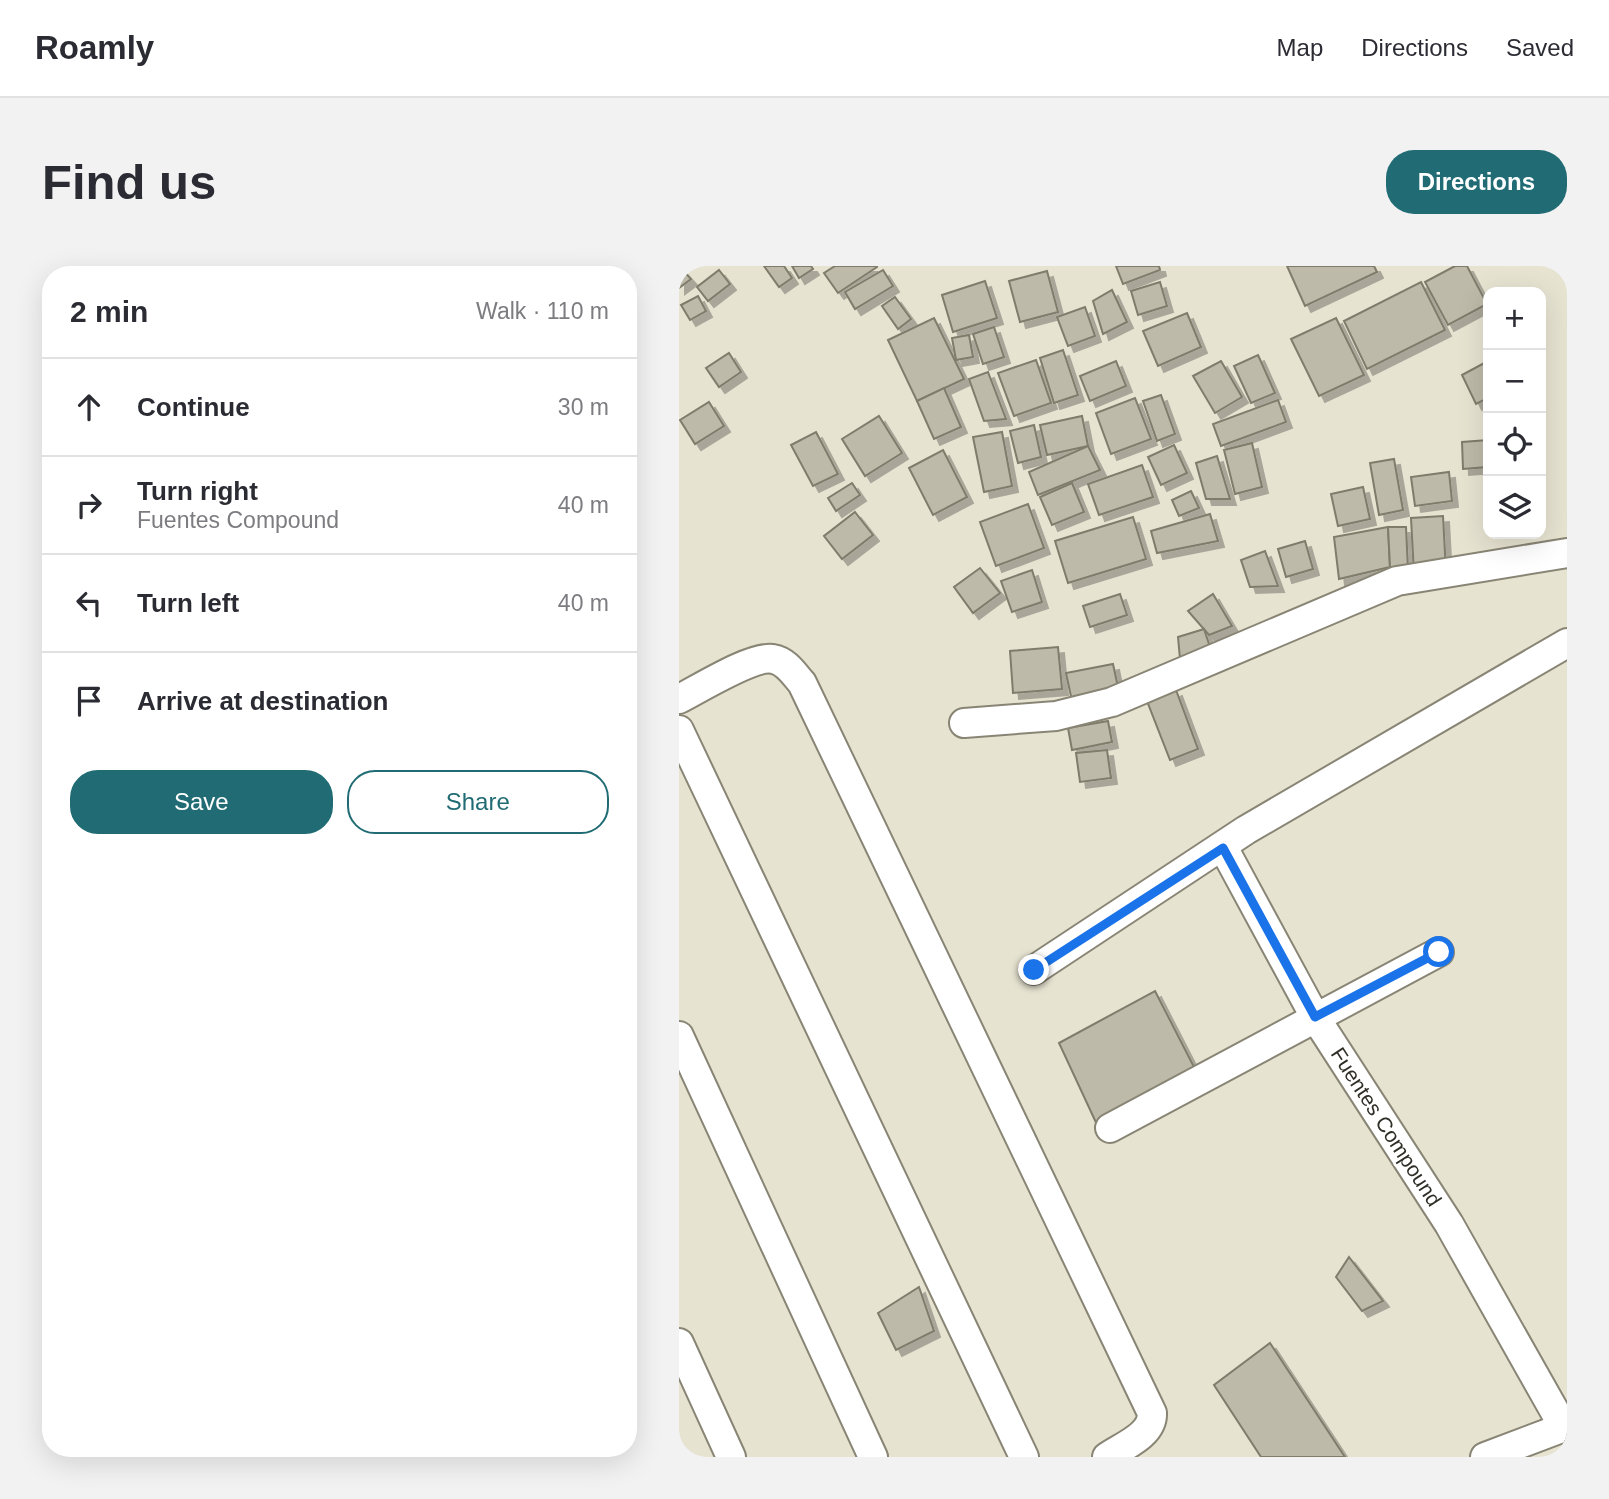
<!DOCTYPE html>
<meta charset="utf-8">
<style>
body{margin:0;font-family:Helvetica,sans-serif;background:#f2f2f3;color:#2b2b33}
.controls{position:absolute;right:21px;top:21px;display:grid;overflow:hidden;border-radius:14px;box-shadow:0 7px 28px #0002}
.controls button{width:63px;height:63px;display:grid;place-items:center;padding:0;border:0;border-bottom:2px solid #e1e1e2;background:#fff;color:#2b2b33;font:35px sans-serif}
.stop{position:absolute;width:21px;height:21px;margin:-16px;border:5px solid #1a73e8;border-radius:50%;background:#fff}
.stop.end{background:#1a73e8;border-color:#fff;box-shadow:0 2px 7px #0008}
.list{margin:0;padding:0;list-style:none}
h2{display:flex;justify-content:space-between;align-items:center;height:91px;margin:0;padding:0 28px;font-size:30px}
h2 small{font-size:23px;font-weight:400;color:#7c7c81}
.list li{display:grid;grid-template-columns:46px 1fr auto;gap:21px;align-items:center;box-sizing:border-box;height:98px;padding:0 28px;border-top:2px solid #e1e1e2}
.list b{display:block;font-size:26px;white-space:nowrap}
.list p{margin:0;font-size:23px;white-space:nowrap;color:#7c7c81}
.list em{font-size:23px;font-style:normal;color:#7c7c81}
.actions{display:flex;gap:14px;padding:21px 28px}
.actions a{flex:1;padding:16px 0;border:2px solid #216c74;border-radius:28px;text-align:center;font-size:24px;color:#216c74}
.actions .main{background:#216c74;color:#fff}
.icon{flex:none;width:38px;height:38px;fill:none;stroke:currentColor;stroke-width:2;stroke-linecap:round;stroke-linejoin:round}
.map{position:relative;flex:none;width:888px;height:1191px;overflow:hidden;border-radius:28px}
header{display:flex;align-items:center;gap:42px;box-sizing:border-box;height:98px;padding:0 35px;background:#fff;border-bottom:2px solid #e1e1e2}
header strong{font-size:33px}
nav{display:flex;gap:38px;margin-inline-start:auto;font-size:24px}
.intro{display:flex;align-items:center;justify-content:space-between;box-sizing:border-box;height:168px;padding:0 42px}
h1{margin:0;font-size:49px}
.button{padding:18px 32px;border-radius:28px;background:#216c74;color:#fff;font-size:24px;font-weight:700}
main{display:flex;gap:42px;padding:0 42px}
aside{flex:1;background:#fff;border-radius:28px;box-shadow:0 7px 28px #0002}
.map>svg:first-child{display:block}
</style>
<header>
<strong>Roamly</strong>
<nav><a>Map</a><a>Directions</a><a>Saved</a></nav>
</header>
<div class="intro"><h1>Find us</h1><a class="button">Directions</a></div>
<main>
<aside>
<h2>2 min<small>Walk · 110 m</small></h2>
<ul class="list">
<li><svg class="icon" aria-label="ahead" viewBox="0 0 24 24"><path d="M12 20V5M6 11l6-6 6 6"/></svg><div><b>Continue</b></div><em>30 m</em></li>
<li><svg class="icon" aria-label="right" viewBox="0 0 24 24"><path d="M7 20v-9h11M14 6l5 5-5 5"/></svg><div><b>Turn right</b><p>Fuentes Compound</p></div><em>40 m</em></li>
<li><svg class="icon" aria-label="left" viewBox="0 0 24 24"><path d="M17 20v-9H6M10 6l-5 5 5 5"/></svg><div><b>Turn left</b></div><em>40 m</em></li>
<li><svg class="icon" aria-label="arrive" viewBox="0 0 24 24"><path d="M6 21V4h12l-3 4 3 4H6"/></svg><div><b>Arrive at destination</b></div></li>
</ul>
<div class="actions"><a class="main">Save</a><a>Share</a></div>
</aside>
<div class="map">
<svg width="888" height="1191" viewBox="0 0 888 1191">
<defs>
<filter id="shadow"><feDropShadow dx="6" dy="6" stdDeviation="0" flood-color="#0004"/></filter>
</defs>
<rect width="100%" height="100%" fill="#e6e3d1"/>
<g fill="#bdbaa9" stroke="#7f7c6c" stroke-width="2" filter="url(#shadow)">
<path d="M0,0l12,13 -12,9z"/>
<path d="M85,0h20l8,12 -13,9z"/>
<path d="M113,0h19l2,3 -14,9z"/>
<path d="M156,0h42v1l-39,26 -14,-20z"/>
<path d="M437,0h43l1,4 -37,14z"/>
<path d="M608,0h87l3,6 -72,34z"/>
<path d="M776,0h12l20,38 -39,21 -23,-43z"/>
<path d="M40,4l11,14 -22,17 -11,-14z"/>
<path d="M204,4l10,16 -38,23 -10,-17z"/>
<path d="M368,5l11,41 -38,10 -11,-41z"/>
<path d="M306,15l12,37 -44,14 -11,-37z"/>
<path d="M481,16l7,24 -29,9 -7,-24z"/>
<path d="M742,16l24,48 -78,39 -23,-48z"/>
<path d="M433,24l15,32 -24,12 -10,-33z"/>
<path d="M19,30l8,15 -16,9 -9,-15z"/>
<path d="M216,31l16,22 -13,10 -16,-23z"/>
<path d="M406,41l10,29 -27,10 -11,-29z"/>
<path d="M508,47l14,34 -43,19 -15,-35z"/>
<path d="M255,52l30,61 -47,22 -29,-61z"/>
<path d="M657,52l28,57 -45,21 -28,-57z"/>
<path d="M315,61l10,30 -21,7 -10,-30z"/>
<path d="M290,69l4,22 -17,3 -4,-22z"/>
<path d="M384,84l15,45 -24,8 -14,-45z"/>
<path d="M50,87l12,19 -22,15 -13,-19z"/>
<path d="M579,89l17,38 -24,10 -17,-37z"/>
<path d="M357,94l15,43 -37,13 -16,-43z"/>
<path d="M437,95l10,25 -36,15 -10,-25z"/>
<path d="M542,95l21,36 -27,16 -22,-37z"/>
<path d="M809,95v37l-12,6 -14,-29z"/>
<path d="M309,106l18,47 -22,2 -15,-42z"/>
<path d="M265,122l17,39 -27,12 -17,-38z"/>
<path d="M482,129l14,39 -18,7 -14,-40z"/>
<path d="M456,132l16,41 -40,15 -15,-41z"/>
<path d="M599,134l8,22 -65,24 -8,-22z"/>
<path d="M30,136l15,24 -29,18 -15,-24z"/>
<path d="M200,150l23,37 -37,23 -23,-37z"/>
<path d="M403,150l6,30 -41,9 -7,-30z"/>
<path d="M355,159l7,32 -23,6 -8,-32z"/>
<path d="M137,166l22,42 -25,12 -22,-41z"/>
<path d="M323,166l10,54 -28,6 -11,-55z"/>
<path d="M809,174v27l-25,2 -1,-27z"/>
<path d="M573,177l10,44 -27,7 -11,-44z"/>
<path d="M495,179l13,28 -26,12 -13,-28z"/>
<path d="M409,180l12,24 -62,25 -9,-23z"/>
<path d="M264,184l24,47 -34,18 -24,-47z"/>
<path d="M538,190l13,43h-24l-10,-36z"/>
<path d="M715,193l9,51 -24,5 -9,-52z"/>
<path d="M463,199l11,32 -54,18 -11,-31z"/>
<path d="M770,206l3,29 -37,5 -4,-29z"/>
<path d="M173,217l8,12 -24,16 -8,-13z"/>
<path d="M393,217l12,29 -32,13 -12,-28z"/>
<path d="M684,221l7,32 -32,7 -7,-32z"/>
<path d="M512,225l8,17 -20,8 -7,-16z"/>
<path d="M349,238l16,44 -48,18 -16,-44z"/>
<path d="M176,246l18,23 -31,24 -18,-23z"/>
<path d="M531,248l8,27 -61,12 -6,-22z"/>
<path d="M764,250l3,56 -32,2 -3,-56z"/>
<path d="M454,251l13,42 -78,24 -13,-42z"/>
<path d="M709,261l2,40 -51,12 -5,-42z"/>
<path d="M709,261h18l2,43 -18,-3z"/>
<path d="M626,275l8,28 -27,8 -8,-28z"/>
<path d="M586,285l13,35 -28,1 -9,-27z"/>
<path d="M301,302l20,25 -27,20 -19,-26z"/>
<path d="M353,304l10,32 -30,10 -11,-31z"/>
<path d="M441,328l7,21 -37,12 -7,-21z"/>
<path d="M534,328l19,32 -23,9 -21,-24z"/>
<path d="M525,363l7,21 -31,9 -2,-22z"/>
<path d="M379,381l4,42 -49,4 -3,-42z"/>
<path d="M434,398l6,28 -47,9 -6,-28z"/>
<path d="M497,424l22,59 -28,11 -23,-59z"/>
<path d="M429,455l4,21 -40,8 -4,-22z"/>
<path d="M428,484l4,28 -31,4 -4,-29z"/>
<path d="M476,725l40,78 -96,60 -40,-86z"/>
<path d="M670,991l34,44 -21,10 -26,-34z"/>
<path d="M240,1021l15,44 -38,19 -18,-37z"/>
<path d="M591,1077l75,114h-84l-47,-72z"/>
</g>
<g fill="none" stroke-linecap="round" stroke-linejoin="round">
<defs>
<g id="minor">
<path d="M0,433c20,-10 74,-44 94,-40 13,2 21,15 29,24l350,730c1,22 -29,33 -45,44"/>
<path d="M285,457l92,-7 56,-14 285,-121 170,-28"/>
<path d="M0,464l345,727"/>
<path d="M544,581l92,170 134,207 114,202"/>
<path d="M355,704l212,-140 321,-187"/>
<path d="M0,770l194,421"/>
<path d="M431,862l329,-176"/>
<path d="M0,1077l52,114"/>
<path d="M806,1191l82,-31"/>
</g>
</defs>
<use href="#minor" stroke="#898575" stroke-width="32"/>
<use href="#minor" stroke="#fff" stroke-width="28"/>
</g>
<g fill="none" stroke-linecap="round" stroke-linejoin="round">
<path stroke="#1a73e8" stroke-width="9" d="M355,704l189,-122 92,169 124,-65"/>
</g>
<g text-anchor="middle" stroke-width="5" stroke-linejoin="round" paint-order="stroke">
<g font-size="21" fill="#2f2e27" stroke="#fff">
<text transform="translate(707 861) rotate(57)" y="7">Fuentes Compound</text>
</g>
</g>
</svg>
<div class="controls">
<button>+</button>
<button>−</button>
<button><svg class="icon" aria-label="locate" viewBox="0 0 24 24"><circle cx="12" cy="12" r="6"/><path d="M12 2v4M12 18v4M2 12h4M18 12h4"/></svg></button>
<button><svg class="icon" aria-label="layers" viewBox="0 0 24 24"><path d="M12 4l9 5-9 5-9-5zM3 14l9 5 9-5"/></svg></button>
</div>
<div class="stop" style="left:760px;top:686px"></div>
<div class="stop end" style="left:355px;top:704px"></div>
</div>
</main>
